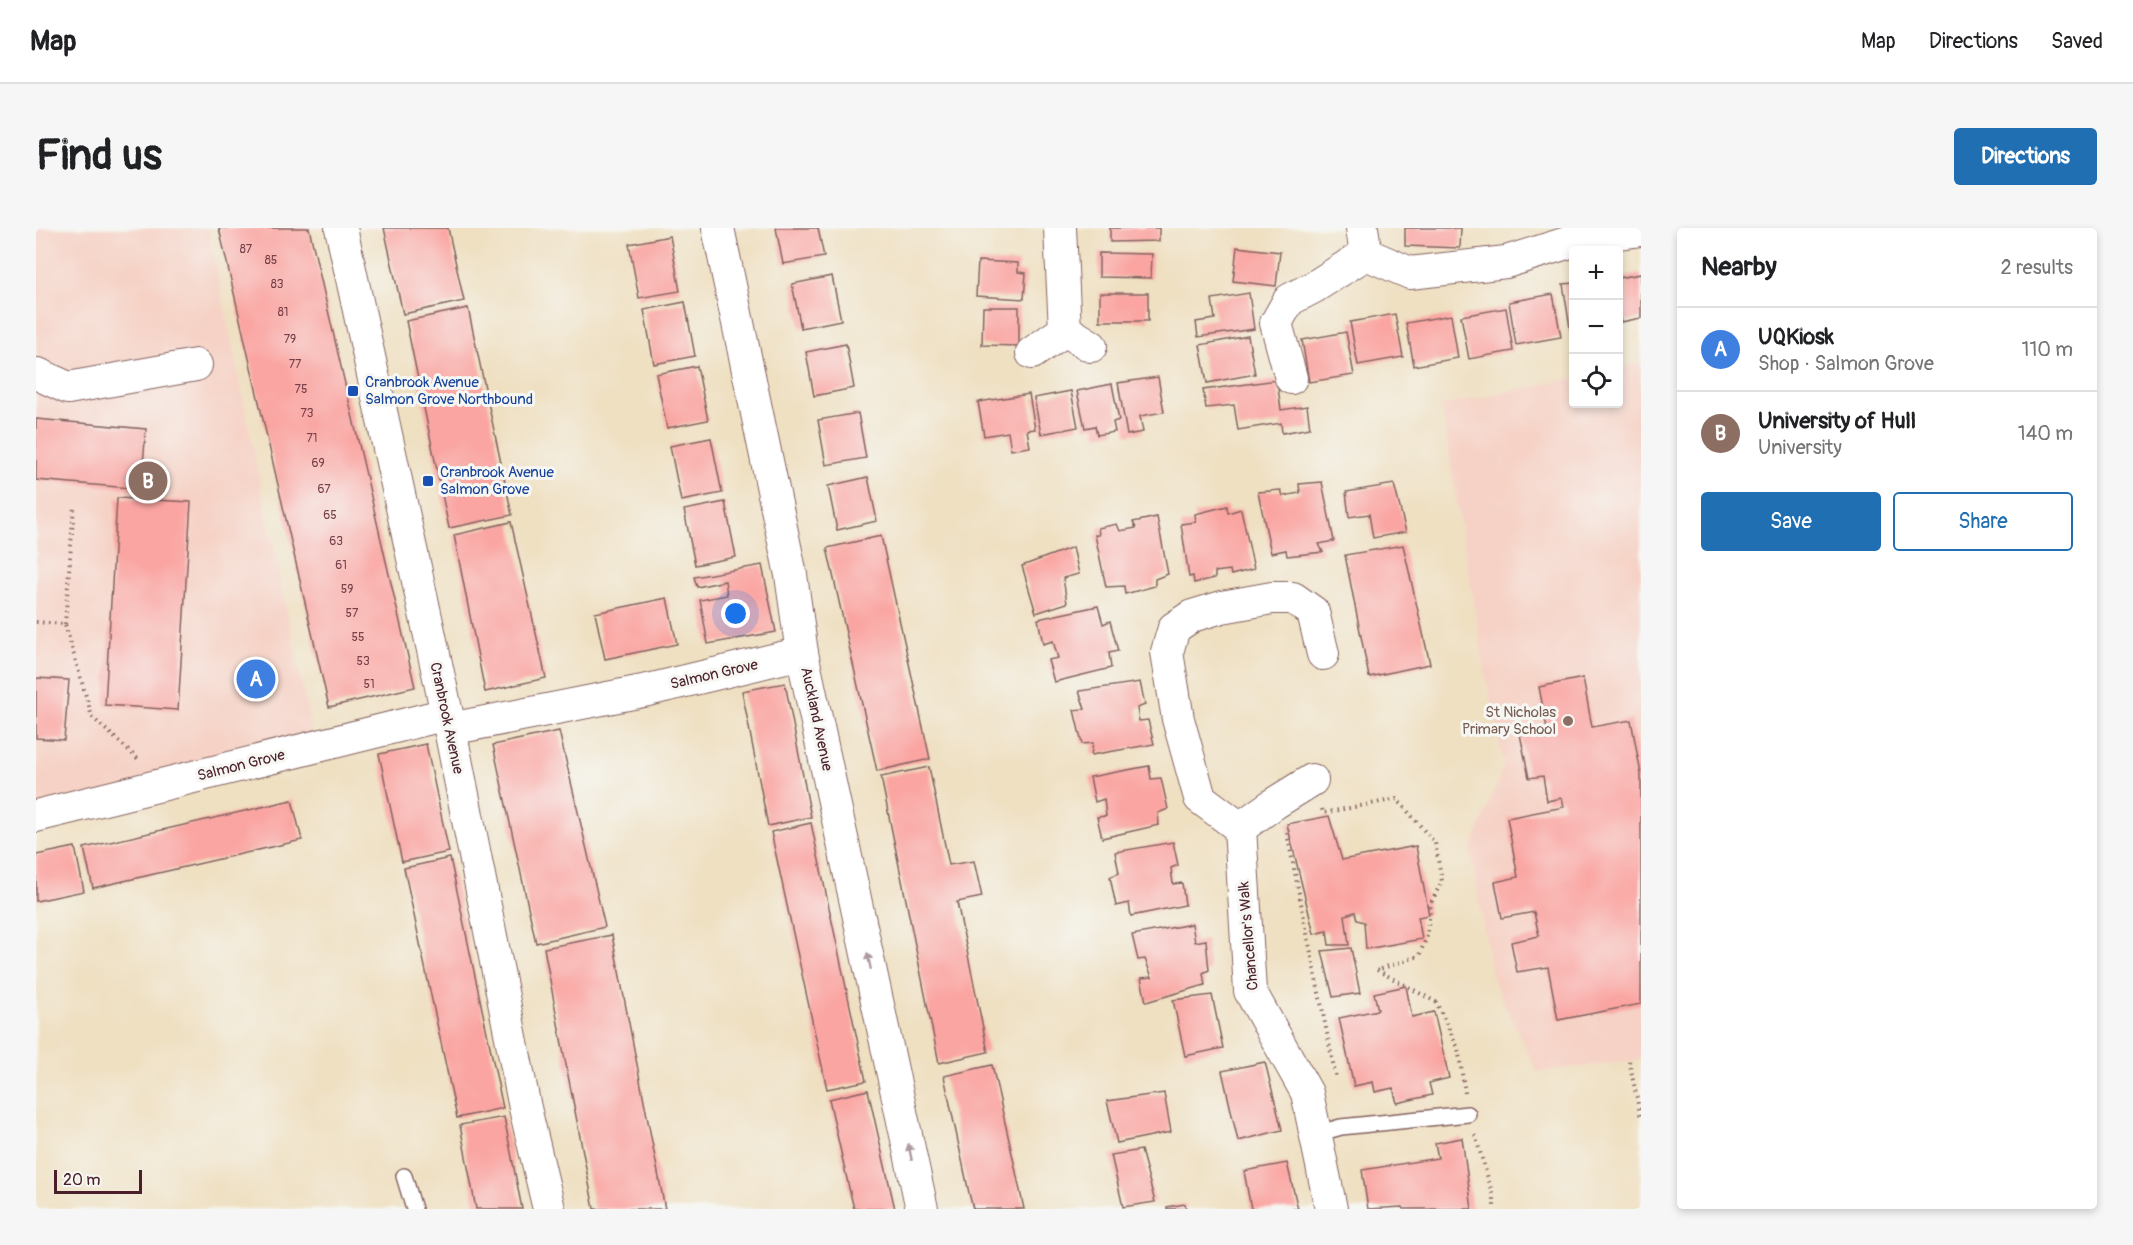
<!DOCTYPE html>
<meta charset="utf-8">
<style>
body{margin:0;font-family:Pangolin,sans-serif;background:#f6f6f6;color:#202124}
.controls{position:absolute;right:18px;top:18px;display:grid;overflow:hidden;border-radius:6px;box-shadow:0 3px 9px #0003}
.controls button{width:54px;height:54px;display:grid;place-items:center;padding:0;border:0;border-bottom:2px solid #e0e0e0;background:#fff;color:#202124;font:30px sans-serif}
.scale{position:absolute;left:18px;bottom:15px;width:88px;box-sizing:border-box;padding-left:6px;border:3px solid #4a1f2b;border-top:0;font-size:16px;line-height:21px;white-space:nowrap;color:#4a1f2b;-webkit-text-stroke:4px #f6f6f2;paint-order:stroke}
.you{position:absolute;left:700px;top:386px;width:21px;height:21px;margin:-15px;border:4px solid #fff;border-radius:50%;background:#1a73e8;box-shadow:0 0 0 9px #1a73e833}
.badge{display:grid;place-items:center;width:39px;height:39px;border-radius:50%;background:#1f6fb2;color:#fff;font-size:20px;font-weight:700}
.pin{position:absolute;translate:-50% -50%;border:3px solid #fff;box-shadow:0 2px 6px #0006}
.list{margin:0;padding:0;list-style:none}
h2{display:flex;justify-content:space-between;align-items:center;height:78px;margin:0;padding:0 24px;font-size:26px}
h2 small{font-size:20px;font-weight:400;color:#757577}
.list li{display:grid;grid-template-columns:39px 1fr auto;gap:18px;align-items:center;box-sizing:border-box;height:84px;padding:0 24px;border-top:2px solid #e0e0e0}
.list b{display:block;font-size:22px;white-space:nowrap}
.list p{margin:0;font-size:20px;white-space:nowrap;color:#757577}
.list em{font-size:20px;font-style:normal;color:#757577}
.actions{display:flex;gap:12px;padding:18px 24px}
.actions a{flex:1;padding:14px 0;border:2px solid #1f6fb2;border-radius:6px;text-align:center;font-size:21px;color:#1f6fb2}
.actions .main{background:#1f6fb2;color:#fff}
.icon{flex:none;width:33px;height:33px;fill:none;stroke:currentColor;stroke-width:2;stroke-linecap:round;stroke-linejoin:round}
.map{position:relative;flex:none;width:1605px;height:981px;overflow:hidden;border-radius:6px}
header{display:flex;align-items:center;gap:36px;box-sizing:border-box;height:84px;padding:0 30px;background:#fff;border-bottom:2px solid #e0e0e0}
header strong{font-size:28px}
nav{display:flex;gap:33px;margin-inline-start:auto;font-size:21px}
.intro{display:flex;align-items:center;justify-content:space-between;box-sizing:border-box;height:144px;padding:0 36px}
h1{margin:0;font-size:42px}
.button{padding:15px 27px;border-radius:6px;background:#1f6fb2;color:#fff;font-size:21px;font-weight:700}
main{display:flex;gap:36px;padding:0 36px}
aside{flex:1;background:#fff;border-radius:6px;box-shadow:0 3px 9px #0003}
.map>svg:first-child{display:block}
</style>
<header>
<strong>Map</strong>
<nav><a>Map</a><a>Directions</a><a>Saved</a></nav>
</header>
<div class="intro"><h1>Find us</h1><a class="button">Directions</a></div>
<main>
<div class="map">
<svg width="1605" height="981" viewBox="0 0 1605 981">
<rect width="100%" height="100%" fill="#f6f6f2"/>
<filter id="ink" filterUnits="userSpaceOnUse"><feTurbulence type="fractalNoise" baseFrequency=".0167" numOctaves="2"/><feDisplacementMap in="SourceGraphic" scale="12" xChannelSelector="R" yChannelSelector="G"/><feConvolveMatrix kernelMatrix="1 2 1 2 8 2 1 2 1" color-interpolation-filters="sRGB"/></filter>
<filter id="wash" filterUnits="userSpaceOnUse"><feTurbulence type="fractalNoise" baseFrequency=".008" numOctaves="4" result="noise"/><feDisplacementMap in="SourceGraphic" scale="24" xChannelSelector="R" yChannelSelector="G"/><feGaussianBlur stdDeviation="1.35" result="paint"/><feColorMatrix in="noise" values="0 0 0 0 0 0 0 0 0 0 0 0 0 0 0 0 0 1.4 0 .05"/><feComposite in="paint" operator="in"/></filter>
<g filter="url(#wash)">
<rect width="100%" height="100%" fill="#efe0c2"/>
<g fill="#f6d1c5">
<path d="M0,0h172l104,506 -276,77z"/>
<path d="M1605,135v697l-104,12 -45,-94 -21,-127 33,-86 -18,-89 -45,-270 132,-28 1,26h44l1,-36z"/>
</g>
<g id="blocks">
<g fill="#faa5a2">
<path d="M183,0h90l106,459 -86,20z"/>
<path d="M348,0h64l16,73 -61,13z"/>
<path d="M740,0h42l6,29 -41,7z"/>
<path d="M1074,0h49v13l-49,1z"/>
<path d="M1369,0h56l-1,20 -55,-2z"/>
<path d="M634,8l10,55 -41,7 -10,-54z"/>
<path d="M1201,19l43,5 -4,34 -43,-5z"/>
<path d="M1063,25l53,1 -1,24 -52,-1z"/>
<path d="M942,33l40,2v9l8,1 -2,26 -48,-3z"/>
<path d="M1605,46v44l-20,4 -3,-12v-32z"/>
<path d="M796,48l9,44 -40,8 -9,-44z"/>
<path d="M1538,55v50l-3,1 -8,-50z"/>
<rect x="1064" y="65" width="48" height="28"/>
<path d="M1213,65l5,36 -56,8 -2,-15 19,-3 -3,-20z"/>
<path d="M1517,66l8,43 -45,8 -7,-43z"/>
<path d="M649,74l10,54 -41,8 -10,-54z"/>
<path d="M947,79h36v39l-37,-1z"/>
<path d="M432,80l44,207 -63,13 -43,-207z"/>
<path d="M1470,80l7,43 -44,8 -8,-43z"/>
<path d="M1359,86l8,43 -45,8 -8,-43z"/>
<path d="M1415,87l7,43 -44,8 -8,-43z"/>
<path d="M1310,104l8,43 -45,7 -7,-42z"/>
<path d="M1212,108l7,38 -48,9 -7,-38z"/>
<path d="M810,116l8,44 -40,8 -8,-44z"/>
<path d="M661,138l11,54 -41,8 -11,-54z"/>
<path d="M1122,149l6,35 -24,4 3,16 -16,3 -9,-52z"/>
<path d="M1241,152l4,30 26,-4 3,22 -28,5 -1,-10 -43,7 -4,-25 -28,3 -3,-18z"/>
<path d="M1076,156l7,36 -6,2 2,10 -18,3 -2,-9 -10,2 -8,-37z"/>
<path d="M1035,163l7,36 -37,7 -7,-36z"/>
<path d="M993,166l6,35 -8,1 3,17 -19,3 -3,-18 -24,4 -6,-34z"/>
<path d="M822,185l8,45 -40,7 -8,-45z"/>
<path d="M0,191l110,10 -5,60 -105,-9z"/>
<path d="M675,210l11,55 -41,8 -11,-55z"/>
<path d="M832,249l9,44 -40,9 -9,-44z"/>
<path d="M1286,254l12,59 -15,3 4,8 -36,4 -1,-6 -15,3 -13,-61 23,-2 2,6 17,-3 -1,-9z"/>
<path d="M1358,256l12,48 -33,6 -4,-24 -20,3 -3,-25z"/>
<path d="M81,270l74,4 -13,208 -73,-5z"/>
<path d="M689,274l11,55 -41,8 -11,-55z"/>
<path d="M1191,278l1,7 13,-4 13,60 -23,6 -1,-5 -15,2v6l-21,5 -1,-7 -4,1 -8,-53 15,-2 -1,-8z"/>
<path d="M1121,289l11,57 -13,5v7l-30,8 -1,-8 -18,1 -11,-52h4l-1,-7 19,-4 3,7 16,-3 -3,-6z"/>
<path d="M475,294l35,156 -61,14 -31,-157z"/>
<path d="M845,308l49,223 -53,12 -50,-223z"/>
<path d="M1367,317l27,119 -61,13 -24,-122z"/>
<path d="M1037,319l6,27 -16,4 4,25 -31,10 -14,-47z"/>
<path d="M726,337l14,67 -68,12 -8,-44 27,-5 -2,-14 -28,6 -3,-10z"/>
<path d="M631,370l10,46 -72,15 -10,-46z"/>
<path d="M1062,378l5,18 7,-3 8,30 -9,2 2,15 -57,14 -6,-22 10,-2 -5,-17 -10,3 -5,-25z"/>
<path d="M0,450l33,2 -5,60 -28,-2z"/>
<path d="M1547,450l9,49 39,-7 10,54v230l-83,16 -10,-53 -31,5 -6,-30 28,-6 -5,-24 -32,6 -7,-36 23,-5 -11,-59 57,-11 -2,-9 -15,3 -4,-25 -14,2 -9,-44 27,-5 -8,-42z"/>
<path d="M1104,454l5,23 -8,3 2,13 9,-1 6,24 -63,11 2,-12 -11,1 -8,-34 11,-1 -6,-18z"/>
<path d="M749,455l26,134 -43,9 -26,-135z"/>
<path d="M523,503l46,196 -69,16 -43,-198z"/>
<path d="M390,516l23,108 -47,10 -23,-108z"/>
<path d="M1113,538l2,13 10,-1 7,31 -10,4 1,12 -57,13 -5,-21 9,-1 -2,-17 -9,3 -5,-25z"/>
<path d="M893,539l20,98 25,-4 8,36 -25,5 31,150 -49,11 -58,-286z"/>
<path d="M256,572l10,40 -209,48 -9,-40z"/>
<path d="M1293,588l13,44 74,-14 13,69 -11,2 4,22 -56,10 -2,-27 -7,-2 -2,-8 -10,3 4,30h-20l-2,-14 -13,3 -27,-110z"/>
<path d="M775,595l55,258 -39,8 -56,-257z"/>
<path d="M1137,614l5,23 -7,3 2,16 9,-1 3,22 -54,11 -2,-13 -13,3 -6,-29 9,-4 -4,-21z"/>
<path d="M39,619l9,44 -48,10v-46z"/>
<path d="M414,630l53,250 -46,10 -53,-250z"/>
<path d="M1156,696l3,18 11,-2 3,30 -6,3 2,12 -59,17 -5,-24 11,-1 -7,-18 -7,1 -6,-25z"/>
<path d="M576,707l4,21 49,253h-71l-34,-175 -16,-86z"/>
<path d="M1315,720l9,45 -27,4 -11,-46z"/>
<path d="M1370,758l6,31 22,-5 15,66 -20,5 3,12 -35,8 -4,-15 -18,4 -2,-10 -19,4 -15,-68 39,-8 -4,-17z"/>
<path d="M1176,767l11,53 -38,8 -12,-56z"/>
<path d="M1229,834l17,68 -44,11 -16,-70z"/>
<path d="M956,837l21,93 11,51h-51l-4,-16 -25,-117z"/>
<path d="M832,862l15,67 12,52h-41l-5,-21 -20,-89z"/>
<path d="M1128,865l7,39 -54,11 -10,-42z"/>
<path d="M468,889l18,92h-46l-16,-84z"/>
<path d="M1426,910l10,71h-69l-1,-2 -34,2 -6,-39 76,-12 -3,-15z"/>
<path d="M1105,922l14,52 -32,5 -12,-52z"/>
<path d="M1251,935l11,46h-47l-7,-38z"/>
<path d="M1149,976l1,5h-19v-2z"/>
</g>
</g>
</g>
<g filter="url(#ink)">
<use href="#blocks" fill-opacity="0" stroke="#846360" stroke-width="1.5"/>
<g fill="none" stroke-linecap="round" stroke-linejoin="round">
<defs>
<g id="lane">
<path d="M1280,906l25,-7 127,-13"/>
<path d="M368,948l10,33"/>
</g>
<g id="street">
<path d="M305,0l106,486 78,394 24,101"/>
<path d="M682,0l73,347 11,78 120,556"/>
<path d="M1024,0l5,102"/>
<path d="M1326,0l4,26 44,19 96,-11 77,-24 58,-8"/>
<path d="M996,125l33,-23 26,16"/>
<path d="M2,146l30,14 128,-23"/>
<path d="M1255,150l-15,-55 13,-23 25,-13 52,-33"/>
<path d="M1287,426l-10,-42 -20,-14h-21l-50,9 -30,9 -18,12 -7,24 11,67 22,79 40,30 10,163 57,102 24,116"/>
<path d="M414,501l198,-39 154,-37"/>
<path d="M0,588l411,-102"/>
<path d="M1204,600l35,-25 37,-23"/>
</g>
</defs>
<use href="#lane" stroke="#846360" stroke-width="18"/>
<use href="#street" stroke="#846360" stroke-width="34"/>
<g stroke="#846360" stroke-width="4" stroke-dasharray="1.5 4.5" stroke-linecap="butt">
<path d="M0,394l29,2 27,93 46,42"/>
<path d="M29,396l9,-118"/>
<path d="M1286,581l1,4 74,-14 38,44 7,38 -11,22 -4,33 -8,20 -42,14 59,32 22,46 7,45"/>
<path d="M1251,605l49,245"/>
<path d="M1593,833l12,57"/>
<path d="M1439,907l19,63v11"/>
</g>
<use href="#lane" stroke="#fff" stroke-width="15"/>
<use href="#street" stroke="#fff" stroke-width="32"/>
</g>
<defs><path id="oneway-solid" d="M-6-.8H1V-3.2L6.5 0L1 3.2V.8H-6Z" transform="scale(1.5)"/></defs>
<g fill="#ae9aa0">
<use href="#oneway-solid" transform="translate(833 733) rotate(-102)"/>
<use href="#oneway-solid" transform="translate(874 924) rotate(-102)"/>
</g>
</g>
<g fill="#1a4fb4" stroke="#f6f6f2" stroke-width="2">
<rect x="311" y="157" width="12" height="12" rx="3"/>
<rect x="386" y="247" width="12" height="12" rx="3"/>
</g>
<circle fill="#8d6e63" stroke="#f6f6f2" stroke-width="2" cx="1532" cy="493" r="6"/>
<g text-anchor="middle" stroke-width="6" stroke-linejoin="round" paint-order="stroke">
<g font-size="12" fill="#764049">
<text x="210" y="25">87</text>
<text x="235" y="36">85</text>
<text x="241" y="60">83</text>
<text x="247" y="88">81</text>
<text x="254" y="115">79</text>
<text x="259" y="140">77</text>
<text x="265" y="165">75</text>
<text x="271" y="189">73</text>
<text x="276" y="214">71</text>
<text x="282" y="239">69</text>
<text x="288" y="265">67</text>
<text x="294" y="291">65</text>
<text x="300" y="317">63</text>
<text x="305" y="341">61</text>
<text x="311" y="365">59</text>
<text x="316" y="389">57</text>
<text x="322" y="413">55</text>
<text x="327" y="437">53</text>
<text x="333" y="460">51</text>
</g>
<g font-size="15" fill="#164399" stroke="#f6f6f2" text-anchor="start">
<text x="329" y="159">Cranbrook Avenue<tspan x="329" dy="17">Salmon Grove Northbound</tspan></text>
<text x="404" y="249">Cranbrook Avenue<tspan x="404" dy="17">Salmon Grove</tspan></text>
</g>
<g font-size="15" fill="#4a1f2b" stroke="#f6f6f2">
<text transform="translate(678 446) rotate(-13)" y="5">Salmon Grove</text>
<text transform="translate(411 490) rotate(78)" y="5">Cranbrook Avenue</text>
<text transform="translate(781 491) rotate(78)" y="5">Auckland Avenue</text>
<text transform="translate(205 537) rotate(-14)" y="5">Salmon Grove</text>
<text transform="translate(1212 708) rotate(-95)" y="5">Chancellor's Walk</text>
</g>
<g font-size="15" fill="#785e54" stroke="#f6f6f2" text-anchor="end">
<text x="1520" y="489">St Nicholas<tspan x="1520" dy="17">Primary School</tspan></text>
</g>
</g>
</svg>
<div class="controls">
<button>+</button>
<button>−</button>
<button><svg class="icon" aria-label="locate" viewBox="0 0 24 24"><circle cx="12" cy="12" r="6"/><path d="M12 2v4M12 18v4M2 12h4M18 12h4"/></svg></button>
</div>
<div class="scale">20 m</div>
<div class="you"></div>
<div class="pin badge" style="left:220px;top:451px;background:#3f7fe0">A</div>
<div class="pin badge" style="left:112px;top:253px;background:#8d6e63">B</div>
</div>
<aside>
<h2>Nearby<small>2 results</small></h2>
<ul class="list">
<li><span class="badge" style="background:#3f7fe0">A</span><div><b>UQKiosk</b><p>Shop · Salmon Grove</p></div><em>110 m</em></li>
<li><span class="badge" style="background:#8d6e63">B</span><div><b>University of Hull</b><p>University</p></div><em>140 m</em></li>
</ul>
<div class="actions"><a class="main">Save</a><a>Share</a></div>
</aside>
</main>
